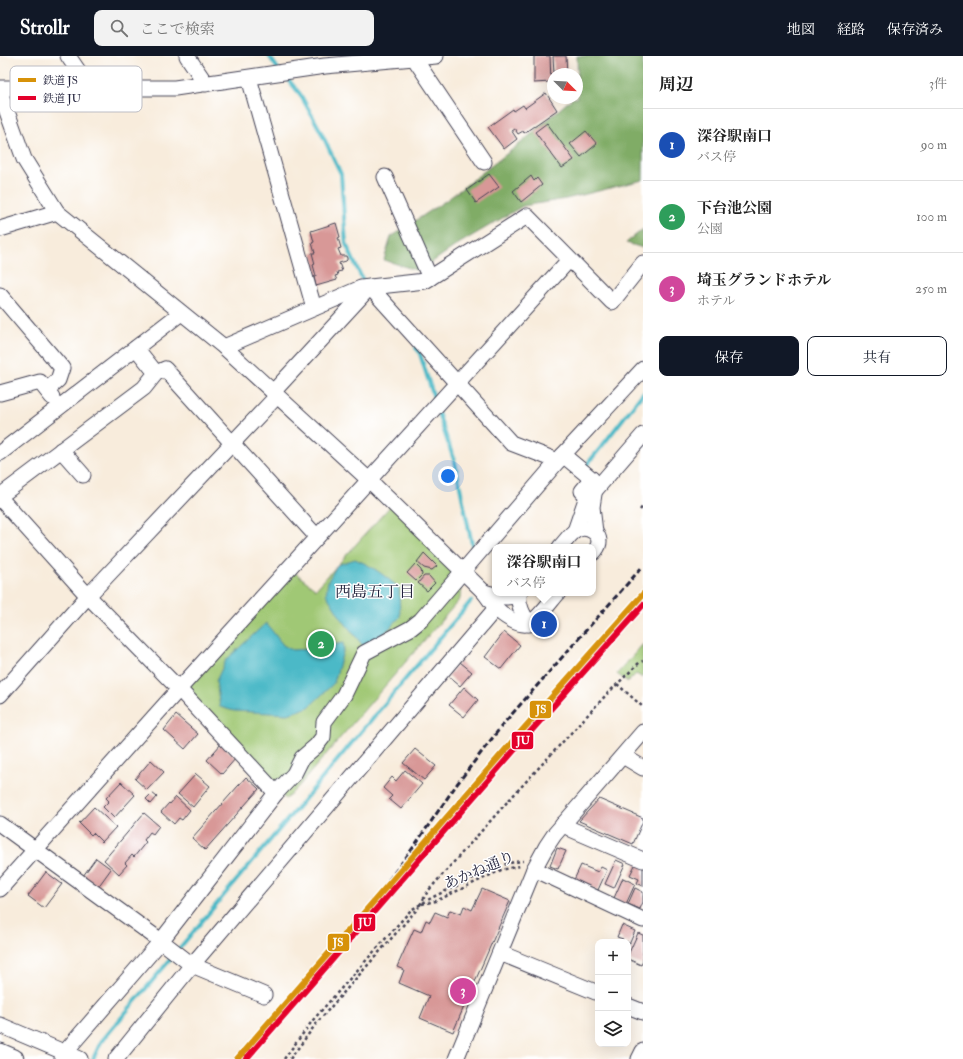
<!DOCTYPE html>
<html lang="ja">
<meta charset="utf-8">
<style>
body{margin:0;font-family:"IM FELL Double Pica","Noto Serif JP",serif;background:#f2f2f2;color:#222}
.controls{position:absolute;right:12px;bottom:12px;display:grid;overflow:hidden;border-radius:8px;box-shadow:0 4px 16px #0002}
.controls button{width:36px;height:36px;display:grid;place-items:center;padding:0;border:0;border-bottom:1px solid #e0e0e0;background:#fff;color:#222;font:20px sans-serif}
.compass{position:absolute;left:547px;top:12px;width:36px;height:36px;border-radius:50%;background:#fff;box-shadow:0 4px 16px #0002;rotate:114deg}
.you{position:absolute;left:448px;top:420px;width:14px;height:14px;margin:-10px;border:3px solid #fff;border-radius:50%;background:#1a73e8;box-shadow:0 0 0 6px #1a73e833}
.badge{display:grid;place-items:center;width:26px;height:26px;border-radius:50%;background:#111827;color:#fff;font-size:13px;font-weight:700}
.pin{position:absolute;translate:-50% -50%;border:2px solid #fff;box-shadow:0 1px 4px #0006}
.popup{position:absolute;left:492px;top:488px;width:104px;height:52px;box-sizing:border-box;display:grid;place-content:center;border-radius:8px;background:#fff;filter:drop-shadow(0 1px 3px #0005);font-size:13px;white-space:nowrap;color:#767676}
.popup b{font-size:15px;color:#222}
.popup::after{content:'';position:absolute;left:50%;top:100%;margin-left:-8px;border:8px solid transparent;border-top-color:#fff}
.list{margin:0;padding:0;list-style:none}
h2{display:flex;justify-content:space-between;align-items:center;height:52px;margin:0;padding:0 16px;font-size:17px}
h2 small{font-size:13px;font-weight:400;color:#767676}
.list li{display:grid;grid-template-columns:26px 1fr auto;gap:12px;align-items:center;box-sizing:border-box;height:72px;padding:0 16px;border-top:1px solid #e0e0e0}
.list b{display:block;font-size:15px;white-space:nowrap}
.list p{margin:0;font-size:13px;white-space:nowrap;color:#767676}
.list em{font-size:13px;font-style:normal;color:#767676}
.actions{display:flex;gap:8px;padding:12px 16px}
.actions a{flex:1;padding:9px 0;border:1px solid #111827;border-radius:8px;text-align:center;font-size:14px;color:#111827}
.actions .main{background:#111827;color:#fff}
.icon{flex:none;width:22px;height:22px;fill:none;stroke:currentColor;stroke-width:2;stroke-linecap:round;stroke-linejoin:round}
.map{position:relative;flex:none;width:643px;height:1003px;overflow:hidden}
header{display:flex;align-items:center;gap:24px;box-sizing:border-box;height:56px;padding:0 20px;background:#111827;color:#fff}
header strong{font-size:19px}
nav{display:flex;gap:22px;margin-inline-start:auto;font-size:14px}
.search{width:280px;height:36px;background:#f2f2f2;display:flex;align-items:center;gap:10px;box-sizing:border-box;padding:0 14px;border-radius:8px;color:#767676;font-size:15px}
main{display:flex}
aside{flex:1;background:#fff}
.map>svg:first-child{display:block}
</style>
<header>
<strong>Strollr</strong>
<div class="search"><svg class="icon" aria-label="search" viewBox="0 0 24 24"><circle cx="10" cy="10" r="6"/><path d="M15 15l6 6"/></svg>ここで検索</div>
<nav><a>地図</a><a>経路</a><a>保存済み</a></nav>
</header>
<main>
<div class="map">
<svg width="643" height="1003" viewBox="0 0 643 1003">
<rect width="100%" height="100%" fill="#fff"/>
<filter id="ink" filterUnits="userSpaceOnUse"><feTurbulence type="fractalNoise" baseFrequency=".025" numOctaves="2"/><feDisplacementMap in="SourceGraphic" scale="8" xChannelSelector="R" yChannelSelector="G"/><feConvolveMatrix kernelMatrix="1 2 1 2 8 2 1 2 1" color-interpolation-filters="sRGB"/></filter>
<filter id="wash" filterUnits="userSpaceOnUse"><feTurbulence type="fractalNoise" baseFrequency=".012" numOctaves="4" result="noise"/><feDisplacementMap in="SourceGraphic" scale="16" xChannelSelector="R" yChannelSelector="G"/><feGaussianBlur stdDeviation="0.9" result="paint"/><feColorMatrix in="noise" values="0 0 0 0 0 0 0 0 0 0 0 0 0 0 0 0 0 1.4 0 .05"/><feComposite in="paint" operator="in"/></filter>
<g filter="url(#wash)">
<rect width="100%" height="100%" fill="#f8ecdc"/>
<g fill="#a0c874" stroke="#617558">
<path d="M393,447l69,68 -2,28 -163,189 -11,11 -15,-11 -92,-99 110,-121 27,21z"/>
<path d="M643,588v34l-7,-4 -8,8 -11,-8z"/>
</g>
<g fill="#80ac66" stroke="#516750">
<path d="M577,0h66v124l-77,19 -43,7 -63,37 -41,28 -35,-11 7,-23 57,-38 74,-57 48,-42 3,-2h4v-3l1,-1z"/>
<path d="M643,173v19l-17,-5z"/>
</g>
<g fill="#4cb9c7" stroke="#376e81">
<path d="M355,503c19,8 29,16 44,29l1,29 -22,23 -14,7 -23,-29 -15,-24 2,-13 9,-16z"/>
<path d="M266,567l17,22 9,5 20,-1 31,-6 1,5 -10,35 -25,24 -21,7 -54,-3 -14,-4 -4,-26 10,-21z"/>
</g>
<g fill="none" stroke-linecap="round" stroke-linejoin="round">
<g stroke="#4cb9c7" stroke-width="4">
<path d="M269,0l9,13"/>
<path d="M286,21l14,17 20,36 21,44 5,70 18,39"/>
<path d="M416,292l3,3 15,47"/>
<path d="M438,357l17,50 18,86 2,2"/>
<path d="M584,412l18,-22 41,-53"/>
<path d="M178,894l293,-349"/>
<path d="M93,1003l8,-17 73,-87"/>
</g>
</g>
<g id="blocks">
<g fill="#d89897">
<path d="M534,0h16l1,26 -17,1z"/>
<path d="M553,0h13l1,18h-13z"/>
<path d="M546,37l11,17 -33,23 -1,-2 -5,3 -4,-6 -3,2 6,9 -13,10 -16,-22 25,-18 1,2 9,-6 2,3z"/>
<path d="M547,67l27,37 -12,8 -27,-36z"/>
<path d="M586,75l11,13 -16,13 -11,-13z"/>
<path d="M489,118l10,13 -23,16 -9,-13z"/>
<path d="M531,120l3,5 3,-3 5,7 -21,17 -8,-11z"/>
<path d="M336,167l4,14 -2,1 3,10 -3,1 3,7h5l1,2v2l-1,1 -7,2 3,8 -5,1 1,3 -3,1 2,4 -21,6 -2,-9 2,-1 -3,-11 2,-1 -3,-11h3l-3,-10 2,-1 -3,-11z"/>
<path d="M424,497l13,13 -5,4 -8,-2 -7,-6z"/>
<path d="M415,508l6,6 1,5 -6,6 -9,-8z"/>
<path d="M424,520h5l6,7 -8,8 -9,-8z"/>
<path d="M504,576l16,13 -19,24 -16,-12z"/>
<path d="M460,606l12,10 -12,14 -12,-10z"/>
<path d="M464,631l14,13 -14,17 -15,-12z"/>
<path d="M176,659l22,19 -13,15 -21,-19z"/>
<path d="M221,688l15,14 -14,16 -15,-14z"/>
<path d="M415,693l21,17 -12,14 -21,-17z"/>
<path d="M151,704l13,12 -17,18 -12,-11z"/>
<path d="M405,714l17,14 -21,25 -12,-10 3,-3 -9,-8 9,-11 4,4z"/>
<path d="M196,718l14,12 -17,21 -15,-13z"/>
<path d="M246,721l13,12 -54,61 -13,-12z"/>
<path d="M121,726l14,13 -21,23 -11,-11 6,-6 -3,-3z"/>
<path d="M152,737l5,4 -6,7 -5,-5z"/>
<path d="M176,741l14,13 -8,10 -3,-2 -5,6 -13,-12 8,-9 1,1z"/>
<path d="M599,743l44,19v3l-10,23 -54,-23z"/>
<path d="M94,751l22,20 -14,15 -9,-9 -2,2 -12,-12z"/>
<path d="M144,757l15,13 -6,8 -3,-2 -6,8 2,2 -12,15 -2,-2 -7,8 2,2 -8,9 -15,-14z"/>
<path d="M557,792l9,3 -8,18 -8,-3z"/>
<path d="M96,802l15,11 -13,18 -15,-11z"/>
<path d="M616,804l9,4 -11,24 -9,-4z"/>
<path d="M636,807l7,3v20l-6,-3 2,-4 -9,-4z"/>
<path d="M581,809l17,7 3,-5 6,3 -9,20 -24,-10z"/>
<path d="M46,816l16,12 -18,24 -16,-12z"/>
<path d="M623,822l12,6 -9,20 -12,-6z"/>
<path d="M635,832l8,4v10l-3,7 -12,-5z"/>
<path d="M482,833l28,12 -57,131 -33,-14 9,-22 -30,-13 5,-13 -7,-3 17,-38 7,3 5,-12 4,2 5,-10 12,5 3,-7 11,4 3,-8 8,4z"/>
<path d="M622,869l13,6 -7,16v-5h-7l2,-3 -6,-2z"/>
<path d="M638,877l5,2v26l-2,4 -13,-6v-4z"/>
</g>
</g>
</g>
<g filter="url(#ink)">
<use href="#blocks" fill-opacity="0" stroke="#424053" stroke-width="1"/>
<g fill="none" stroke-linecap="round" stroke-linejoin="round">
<defs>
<g id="minor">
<path d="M68,0l22,32"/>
<path d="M187,0l19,28"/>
<path d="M414,2l70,104"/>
<path d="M249,22l65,230"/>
<path d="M0,32h175l150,-22 111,-10"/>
<path d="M0,36l24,67 33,53 167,135 145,133 115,112c4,5 7,10 11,15 7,8 25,21 35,16 9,-5 21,-22 28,-30"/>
<path d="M385,121l45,101"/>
<path d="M0,173l57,-17"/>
<path d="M0,239l62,73 -4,12 -11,10"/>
<path d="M224,291l137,-59 64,-7 102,-65 85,86 31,-39"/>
<path d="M156,317l9,-4 152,168"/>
<path d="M273,336l97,-105 141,156 47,18"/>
<path d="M0,337l40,-11 12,15"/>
<path d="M61,394l22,25"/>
<path d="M0,397l181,-140"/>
<path d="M563,399l29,24 -10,12 3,3 3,-3"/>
<path d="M594,438l-2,13 3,25"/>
<path d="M0,440l144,-108 12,-15 -20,-25"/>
<path d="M0,442l88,98 91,93 97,104"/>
<path d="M575,475l10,-29 58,-67"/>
<path d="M560,491c5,-5 10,-13 15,-16 12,-8 30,4 22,17 -1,2 -3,4 -4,5"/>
<path d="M484,536c12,3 25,9 36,1"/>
<path d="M518,538c1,13 4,19 11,30"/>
<path d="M0,639l88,-99 189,-200"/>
<path d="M623,700l20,12"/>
<path d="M0,768l161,117 31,24 72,30"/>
<path d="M563,768l10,6 70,30"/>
<path d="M534,813l109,51"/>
<path d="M0,833l179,-200 390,-429"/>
<path d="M500,897l98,40"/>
<path d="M628,950l15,6"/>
<path d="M0,969l80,34"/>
<path d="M62,1003l3,-7 96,-111 115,-148 18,-19 8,-16 14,-12 7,-9 1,-15 20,-27 20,-42 47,-25 10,-8 142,-165 80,-86"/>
<path d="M116,1003l76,-94 304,-357"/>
<path d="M456,1003l78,-190 12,-22 8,-12 89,-103"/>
<path d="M639,1003l4,-8"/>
</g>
<path id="major" d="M0,997l14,6"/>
</defs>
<use href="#minor" stroke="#424053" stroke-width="17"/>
<use href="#major" stroke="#424053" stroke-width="21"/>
<g stroke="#424053" stroke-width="2.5" stroke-dasharray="3 3" stroke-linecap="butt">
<path d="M640,454l3,-4"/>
<path d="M617,628l26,23"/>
<path d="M422,848l14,-3 65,-31 19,-4"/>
<path d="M420,849l8,-14 81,-91 98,-106 33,-32 3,-1"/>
<path d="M284,1003l29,-39 98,-110 22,-13 66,-31 15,-4 9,-1"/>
<path d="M290,1003l26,-35 103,-117"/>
</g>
<use href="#minor" stroke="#fff" stroke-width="15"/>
<use href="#major" stroke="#fff" stroke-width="19"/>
<path stroke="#22223b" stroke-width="3" stroke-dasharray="6 3" stroke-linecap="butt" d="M361,860l49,-64 47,-68 47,-61 139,-157"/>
<defs>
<path id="rail-1" d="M237,1003l282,-325 124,-140"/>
<path id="rail-2" d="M246,1003l278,-320 119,-134"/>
</defs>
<use href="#rail-1" stroke="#fff" stroke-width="9"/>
<use href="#rail-2" stroke="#fff" stroke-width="9"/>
<use href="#rail-1" stroke="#d79209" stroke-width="6"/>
<use href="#rail-2" stroke="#e4002b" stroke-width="6"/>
</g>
</g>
<g text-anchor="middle" stroke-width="3" stroke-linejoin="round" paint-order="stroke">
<g font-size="15" fill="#22223b" stroke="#fff">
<text transform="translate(479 814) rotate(-23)" y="5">あかね通り</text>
</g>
<g font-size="16" fill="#22223b" stroke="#fff">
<text x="375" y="541">西島五丁目</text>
</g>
</g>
<rect x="10" y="10" width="132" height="46" rx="6" fill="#fff" stroke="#bdbdc4" stroke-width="1"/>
<rect x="18" y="22" width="18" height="4" fill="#d79209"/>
<rect x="18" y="40" width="18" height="4" fill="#e4002b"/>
<g font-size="11" fill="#22223b">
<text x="43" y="28">鉄道 JS</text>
<text x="43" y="46">鉄道 JU</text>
</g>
<g stroke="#fff" stroke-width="1.5">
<rect x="529" y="644" width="23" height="19" rx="4" fill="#d79209"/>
<rect x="511" y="675" width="23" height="19" rx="4" fill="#e4002b"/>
<rect x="353" y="857" width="23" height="19" rx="4" fill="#e4002b"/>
<rect x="327" y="877" width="23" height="19" rx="4" fill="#d79209"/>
</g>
<g font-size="11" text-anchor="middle" font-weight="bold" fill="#fff">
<text x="541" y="657">JS</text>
<text x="523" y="688">JU</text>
<text x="365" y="870">JU</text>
<text x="338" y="890">JS</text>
</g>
</svg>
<div class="controls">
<button>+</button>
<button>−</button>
<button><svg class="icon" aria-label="layers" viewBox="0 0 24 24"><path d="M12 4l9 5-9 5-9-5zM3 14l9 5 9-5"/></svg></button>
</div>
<svg class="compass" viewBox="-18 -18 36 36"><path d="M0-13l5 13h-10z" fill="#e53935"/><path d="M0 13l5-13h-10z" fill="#767676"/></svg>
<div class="you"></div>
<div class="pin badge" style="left:544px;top:568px;background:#1a4fb4">1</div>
<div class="popup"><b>深谷駅南口</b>バス停</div>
<div class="pin badge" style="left:321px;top:588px;background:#2e9e5b">2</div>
<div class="pin badge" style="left:463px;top:935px;background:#d1479c">3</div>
</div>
<aside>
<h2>周辺<small>3件</small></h2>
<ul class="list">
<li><span class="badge" style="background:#1a4fb4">1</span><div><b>深谷駅南口</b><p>バス停</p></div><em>90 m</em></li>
<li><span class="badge" style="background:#2e9e5b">2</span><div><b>下台池公園</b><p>公園</p></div><em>100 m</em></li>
<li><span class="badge" style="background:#d1479c">3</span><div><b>埼玉グランドホテル</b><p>ホテル</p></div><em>250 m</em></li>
</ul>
<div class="actions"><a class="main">保存</a><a>共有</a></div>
</aside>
</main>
